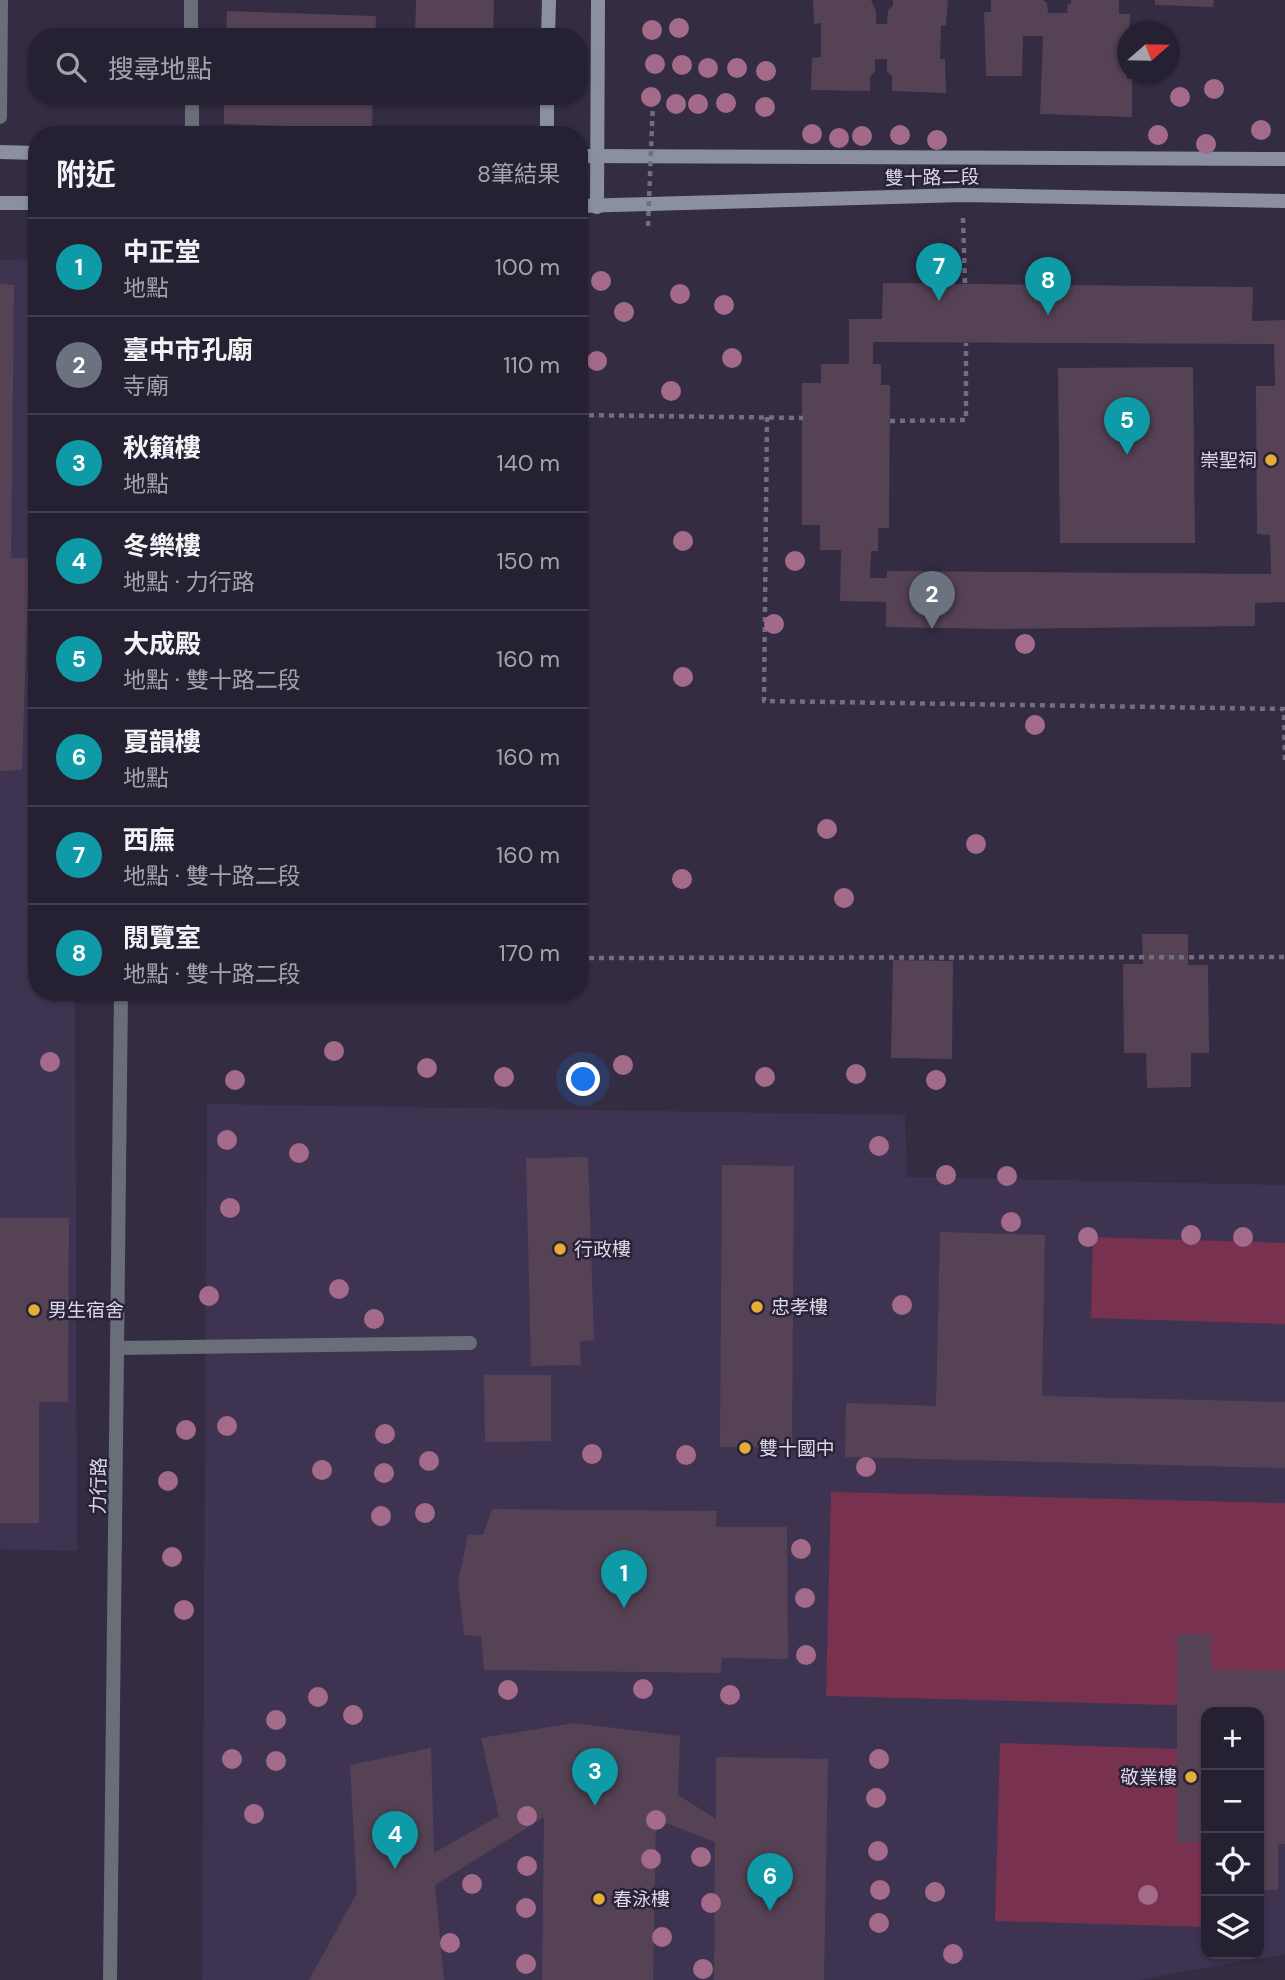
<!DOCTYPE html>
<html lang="zh-TW">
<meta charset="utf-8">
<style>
body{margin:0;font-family:"DM Sans","Noto Sans TC",sans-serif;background:#322e3e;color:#f1f3f6}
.controls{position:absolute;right:21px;bottom:21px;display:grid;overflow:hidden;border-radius:14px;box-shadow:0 2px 5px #0004}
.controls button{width:63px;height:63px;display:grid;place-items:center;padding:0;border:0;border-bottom:2px solid #423e4d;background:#262132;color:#f1f3f6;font:35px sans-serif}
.compass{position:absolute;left:1117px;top:21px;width:63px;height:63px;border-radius:50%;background:#262132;box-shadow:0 2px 5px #0004;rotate:70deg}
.you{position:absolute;left:584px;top:1080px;width:24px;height:24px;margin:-18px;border:5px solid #fff;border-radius:50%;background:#1a73e8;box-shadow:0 0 0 10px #1a73e833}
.badge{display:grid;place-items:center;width:46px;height:46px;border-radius:50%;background:#8bbbb9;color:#fff;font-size:23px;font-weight:700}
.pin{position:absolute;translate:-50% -58px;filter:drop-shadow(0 2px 4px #0008)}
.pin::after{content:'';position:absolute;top:37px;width:24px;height:21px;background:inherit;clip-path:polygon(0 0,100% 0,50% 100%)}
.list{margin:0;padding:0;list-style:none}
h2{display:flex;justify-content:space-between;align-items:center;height:91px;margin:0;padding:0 28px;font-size:30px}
h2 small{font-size:23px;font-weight:400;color:#a4a3ac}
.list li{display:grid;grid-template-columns:46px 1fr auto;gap:21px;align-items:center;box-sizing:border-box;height:98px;padding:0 28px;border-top:2px solid #423e4d}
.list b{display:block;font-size:26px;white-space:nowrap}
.list p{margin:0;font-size:23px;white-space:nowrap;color:#a4a3ac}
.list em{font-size:23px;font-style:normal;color:#a4a3ac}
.icon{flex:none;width:38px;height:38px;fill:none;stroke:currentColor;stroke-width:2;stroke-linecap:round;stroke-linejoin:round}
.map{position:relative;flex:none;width:1285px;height:1980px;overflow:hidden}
.search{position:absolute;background:#262132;box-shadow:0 2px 5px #0004;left:28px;top:28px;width:560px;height:77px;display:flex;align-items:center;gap:18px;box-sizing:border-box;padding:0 24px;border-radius:28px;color:#a4a3ac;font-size:26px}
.panel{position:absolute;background:#262132;box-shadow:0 2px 5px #0004;left:28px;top:126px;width:560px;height:875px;border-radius:28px}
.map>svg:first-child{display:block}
</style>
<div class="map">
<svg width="1285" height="1980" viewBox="0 0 1285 1980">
<rect width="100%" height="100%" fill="#332c42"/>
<g fill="#3e3451" fill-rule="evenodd">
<path d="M0,260l37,1v731h38l2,559 -77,-2z"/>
<path d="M207,1104l698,11 2,62 378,8v769l-147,26h-936zM1206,1712h53v242h-53z"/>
</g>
<g fill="#78324f">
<path d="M1093,1237l192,6v81l-194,-6z"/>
<path d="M831,1492l454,11v205l-459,-12z"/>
<path d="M1000,1743l206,7v177l-211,-6z"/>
</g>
<g fill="#564255" fill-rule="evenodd">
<path d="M416,0h78l-1,37h-78z"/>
<path d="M813,0h58l5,11v13h11l1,-14 5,-4v-6h55l-2,25 -5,1 -1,33h5l1,34 -54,-2v-15l-5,-4v-13h-12v12l-5,6v14l-59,-1 1,-32 9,-1v-34l-7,1z"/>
<path d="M991,0h52l4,3 1,10h19l1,-10 3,1v-4h48v14h11l-3,65h5v38l-92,-3 3,-78h-20l-1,40h-36l-2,-64h7z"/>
<path d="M1155,0h59l-1,7 -58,-2z"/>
<path d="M227,11l149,5 -1,21h-149z"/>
<path d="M224,96h149l-1,33 -148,-5z"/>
<path d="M414,96h77v5l-77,-2z"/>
<path d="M883,283l370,4 -1,34 33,-1v282l-30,1v23l-258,3 -111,-2v-25l-46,-1 1,-51h-21v-25h-18v-142h19v-19h28v-45h33zM873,342l401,2 1,42h-19l1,148 13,1 1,39 -384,-3v7h-17l1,-27h7v-23h11l1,-143h-9v-21h-8z"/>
<path d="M0,284l14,1 -3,273h18l-7,212 -22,1z"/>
<path d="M1193,367l2,176h-135l-2,-175z"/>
<path d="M1142,934h46v31h20l1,88h-18v34l-44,1 -1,-35h-22l-1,-89h20z"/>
<path d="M893,960l60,1 -1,98 -61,-1z"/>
<path d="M588,1157l6,183 -14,1 1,24 -50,1 -5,-208z"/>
<path d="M722,1165l72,1 -2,282 -72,-1z"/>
<path d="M0,1218h69l-1,184h-29v121h-39z"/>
<path d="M940,1232l105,3 -3,161 243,6v66l-440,-11 1,-54 90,3z"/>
<path d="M484,1375h67v66l-66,1z"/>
<path d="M492,1509l225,2 -1,16h71l1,132 -66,-1 -1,15 -237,-3 -3,-34 -17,-1 -6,-53 10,-47h15z"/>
<path d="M1177,1634h34v36l74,1v173h-7v46h-19v-178h-53v131l-29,-1z"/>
<path d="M574,1723l106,13 -2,59 38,24v-62l112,2 -4,221h-110l1,-138 -59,-23 -3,161h-111l2,-163 -109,68 9,95h-135l48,-87 -7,-128 81,-17 3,105 65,-37 -18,-78z"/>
</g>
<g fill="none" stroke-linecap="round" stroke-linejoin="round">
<g stroke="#736d80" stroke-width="4.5" stroke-dasharray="5 5" stroke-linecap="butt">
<path d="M652,126l1,-23"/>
<path d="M963,218l2,66"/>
<path d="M579,415l224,3"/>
<path d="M767,417l-3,284 520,8 1,54"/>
<path d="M890,421l76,-1v-77"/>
<path d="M579,958l706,-1"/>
</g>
<path stroke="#6a6e79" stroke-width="14" d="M119,1348l351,-5"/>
<g stroke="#6a6e79" stroke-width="14">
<path d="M191,0v37"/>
<path d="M192,96v39"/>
<path d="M0,117l1,-117"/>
<path d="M110,1980l11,-988"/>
</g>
<g stroke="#8a90a2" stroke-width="14">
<path d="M548,37l1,-37"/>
<path d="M547,135v-39"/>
<path d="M0,152l37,1"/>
<path d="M579,156l706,3"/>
<path d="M0,203h37"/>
<path d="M579,206l384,-11 322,6"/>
<path d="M597,207l1,-207"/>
</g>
<path stroke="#736d80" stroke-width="4.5" stroke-dasharray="5 5" stroke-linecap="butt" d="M648,226l4,-100"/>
</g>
<g fill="#a36b89">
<circle cx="679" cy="28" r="10"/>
<circle cx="652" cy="30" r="10"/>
<circle cx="655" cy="64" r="10"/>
<circle cx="682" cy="65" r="10"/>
<circle cx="708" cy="68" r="10"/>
<circle cx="737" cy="68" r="10"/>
<circle cx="766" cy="71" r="10"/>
<circle cx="1214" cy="89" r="10"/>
<circle cx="651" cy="97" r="10"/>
<circle cx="1180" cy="97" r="10"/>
<circle cx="726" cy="103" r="10"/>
<circle cx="676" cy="104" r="10"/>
<circle cx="698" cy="104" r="10"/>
<circle cx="765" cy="107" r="10"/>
<circle cx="1261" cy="130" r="10"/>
<circle cx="812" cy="134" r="10"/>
<circle cx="900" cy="135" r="10"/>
<circle cx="1158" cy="135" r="10"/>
<circle cx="862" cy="136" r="10"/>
<circle cx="839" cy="138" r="10"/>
<circle cx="937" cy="140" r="10"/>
<circle cx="1206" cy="144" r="10"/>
<circle cx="601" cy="281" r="10"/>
<circle cx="680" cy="294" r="10"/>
<circle cx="724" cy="305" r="10"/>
<circle cx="624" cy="312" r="10"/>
<circle cx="732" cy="358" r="10"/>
<circle cx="597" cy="361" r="10"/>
<circle cx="671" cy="391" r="10"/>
<circle cx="683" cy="541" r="10"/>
<circle cx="795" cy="561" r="10"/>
<circle cx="774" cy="624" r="10"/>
<circle cx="1025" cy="644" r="10"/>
<circle cx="683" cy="677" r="10"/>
<circle cx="1035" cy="725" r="10"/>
<circle cx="827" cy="829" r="10"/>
<circle cx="976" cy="844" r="10"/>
<circle cx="682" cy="879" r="10"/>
<circle cx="844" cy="898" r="10"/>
<circle cx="334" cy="1051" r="10"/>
<circle cx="50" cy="1062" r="10"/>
<circle cx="623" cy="1065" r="10"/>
<circle cx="427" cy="1068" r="10"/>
<circle cx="856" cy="1074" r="10"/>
<circle cx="504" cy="1077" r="10"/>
<circle cx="765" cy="1077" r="10"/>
<circle cx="235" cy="1080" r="10"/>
<circle cx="936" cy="1080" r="10"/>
<circle cx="227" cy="1140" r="10"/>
<circle cx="879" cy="1146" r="10"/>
<circle cx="299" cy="1153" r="10"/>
<circle cx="946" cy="1175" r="10"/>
<circle cx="1007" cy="1176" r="10"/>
<circle cx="230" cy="1208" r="10"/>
<circle cx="1011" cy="1222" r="10"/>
<circle cx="1191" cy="1235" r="10"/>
<circle cx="1088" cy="1237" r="10"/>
<circle cx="1243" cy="1237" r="10"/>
<circle cx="339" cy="1289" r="10"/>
<circle cx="209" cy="1296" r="10"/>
<circle cx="902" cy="1305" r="10"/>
<circle cx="374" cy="1319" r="10"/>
<circle cx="227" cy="1426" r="10"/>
<circle cx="186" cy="1430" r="10"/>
<circle cx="385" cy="1434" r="10"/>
<circle cx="592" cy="1454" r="10"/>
<circle cx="686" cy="1455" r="10"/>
<circle cx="429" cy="1461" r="10"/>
<circle cx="866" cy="1467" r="10"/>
<circle cx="322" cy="1470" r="10"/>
<circle cx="384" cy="1473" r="10"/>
<circle cx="168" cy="1481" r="10"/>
<circle cx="425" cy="1513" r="10"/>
<circle cx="381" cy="1516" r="10"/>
<circle cx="801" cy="1549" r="10"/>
<circle cx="172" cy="1557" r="10"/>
<circle cx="805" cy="1598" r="10"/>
<circle cx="184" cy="1610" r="10"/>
<circle cx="806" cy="1655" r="10"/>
<circle cx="643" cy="1689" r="10"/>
<circle cx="508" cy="1690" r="10"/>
<circle cx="730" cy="1695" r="10"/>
<circle cx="318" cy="1697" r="10"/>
<circle cx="353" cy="1715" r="10"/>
<circle cx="276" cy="1720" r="10"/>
<circle cx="232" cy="1759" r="10"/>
<circle cx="879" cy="1759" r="10"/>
<circle cx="276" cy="1761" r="10"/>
<circle cx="876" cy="1798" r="10"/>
<circle cx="254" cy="1814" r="10"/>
<circle cx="527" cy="1816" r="10"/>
<circle cx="656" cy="1820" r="10"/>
<circle cx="878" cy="1851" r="10"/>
<circle cx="701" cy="1857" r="10"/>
<circle cx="651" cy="1859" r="10"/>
<circle cx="527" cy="1866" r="10"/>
<circle cx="472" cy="1884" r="10"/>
<circle cx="880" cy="1890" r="10"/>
<circle cx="935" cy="1892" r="10"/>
<circle cx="1148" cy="1895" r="10"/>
<circle cx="711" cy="1903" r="10"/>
<circle cx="526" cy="1908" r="10"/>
<circle cx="879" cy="1923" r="10"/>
<circle cx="662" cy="1937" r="10"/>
<circle cx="450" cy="1943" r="10"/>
<circle cx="953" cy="1954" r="10"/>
<circle cx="526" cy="1964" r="10"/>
<circle cx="703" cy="1969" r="10"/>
</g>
<g fill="#e5ad36" stroke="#292238" stroke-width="2.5">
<circle cx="1271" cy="460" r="7"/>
<circle cx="560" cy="1249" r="7"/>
<circle cx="757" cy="1307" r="7"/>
<circle cx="34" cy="1310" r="7"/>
<circle cx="745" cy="1448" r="7"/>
<circle cx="1191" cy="1777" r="7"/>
<circle cx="599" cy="1899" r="7"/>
</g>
<g text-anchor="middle" stroke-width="5" stroke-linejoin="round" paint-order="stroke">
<g font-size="19" fill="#dcd8e7" stroke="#292238">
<text transform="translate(932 177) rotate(-1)" y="7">雙十路二段</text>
<text transform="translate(98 1486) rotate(-89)" y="7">力行路</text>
</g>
<g font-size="19" fill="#dcd8e7" stroke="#292238" text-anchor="start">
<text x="1257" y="467" text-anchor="end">崇聖祠</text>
<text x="574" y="1256">行政樓</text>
<text x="771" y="1314">忠孝樓</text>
<text x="48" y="1317">男生宿舍</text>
<text x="759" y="1455">雙十國中</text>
<text x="1177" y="1784" text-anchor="end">敬業樓</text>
<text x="613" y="1906">春泳樓</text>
</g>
</g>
</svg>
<div class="controls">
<button>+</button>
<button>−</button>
<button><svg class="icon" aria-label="locate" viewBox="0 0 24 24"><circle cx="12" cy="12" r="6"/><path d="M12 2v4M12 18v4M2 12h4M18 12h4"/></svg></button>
<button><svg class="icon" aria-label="layers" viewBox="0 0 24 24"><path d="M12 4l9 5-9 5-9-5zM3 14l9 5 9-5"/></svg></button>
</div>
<svg class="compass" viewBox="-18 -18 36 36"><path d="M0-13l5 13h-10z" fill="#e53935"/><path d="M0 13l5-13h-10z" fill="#a4a3ac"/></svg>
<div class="you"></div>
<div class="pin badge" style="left:624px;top:1608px;background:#0f9aa8">1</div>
<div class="pin badge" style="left:932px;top:629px;background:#6b7280">2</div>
<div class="pin badge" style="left:595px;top:1806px;background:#0f9aa8">3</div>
<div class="pin badge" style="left:395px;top:1869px;background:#0f9aa8">4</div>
<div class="pin badge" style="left:1127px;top:455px;background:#0f9aa8">5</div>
<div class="pin badge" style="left:770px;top:1911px;background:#0f9aa8">6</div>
<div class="pin badge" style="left:939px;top:301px;background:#0f9aa8">7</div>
<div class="pin badge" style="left:1048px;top:315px;background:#0f9aa8">8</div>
<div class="search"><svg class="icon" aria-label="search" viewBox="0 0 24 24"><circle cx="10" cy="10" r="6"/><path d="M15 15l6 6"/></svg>搜尋地點</div>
<section class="panel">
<h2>附近<small>8筆結果</small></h2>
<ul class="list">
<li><span class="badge" style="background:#0f9aa8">1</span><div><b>中正堂</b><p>地點</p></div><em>100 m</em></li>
<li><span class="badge" style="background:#6b7280">2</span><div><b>臺中市孔廟</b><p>寺廟</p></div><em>110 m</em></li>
<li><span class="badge" style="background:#0f9aa8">3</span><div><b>秋籟樓</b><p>地點</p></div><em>140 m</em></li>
<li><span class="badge" style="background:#0f9aa8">4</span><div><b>冬樂樓</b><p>地點 · 力行路</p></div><em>150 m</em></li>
<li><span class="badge" style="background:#0f9aa8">5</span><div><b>大成殿</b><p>地點 · 雙十路二段</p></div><em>160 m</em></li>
<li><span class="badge" style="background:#0f9aa8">6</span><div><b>夏韻樓</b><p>地點</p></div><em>160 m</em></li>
<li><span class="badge" style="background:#0f9aa8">7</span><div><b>西廡</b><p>地點 · 雙十路二段</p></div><em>160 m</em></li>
<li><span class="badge" style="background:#0f9aa8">8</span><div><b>閱覽室</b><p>地點 · 雙十路二段</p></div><em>170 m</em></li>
</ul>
</section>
</div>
